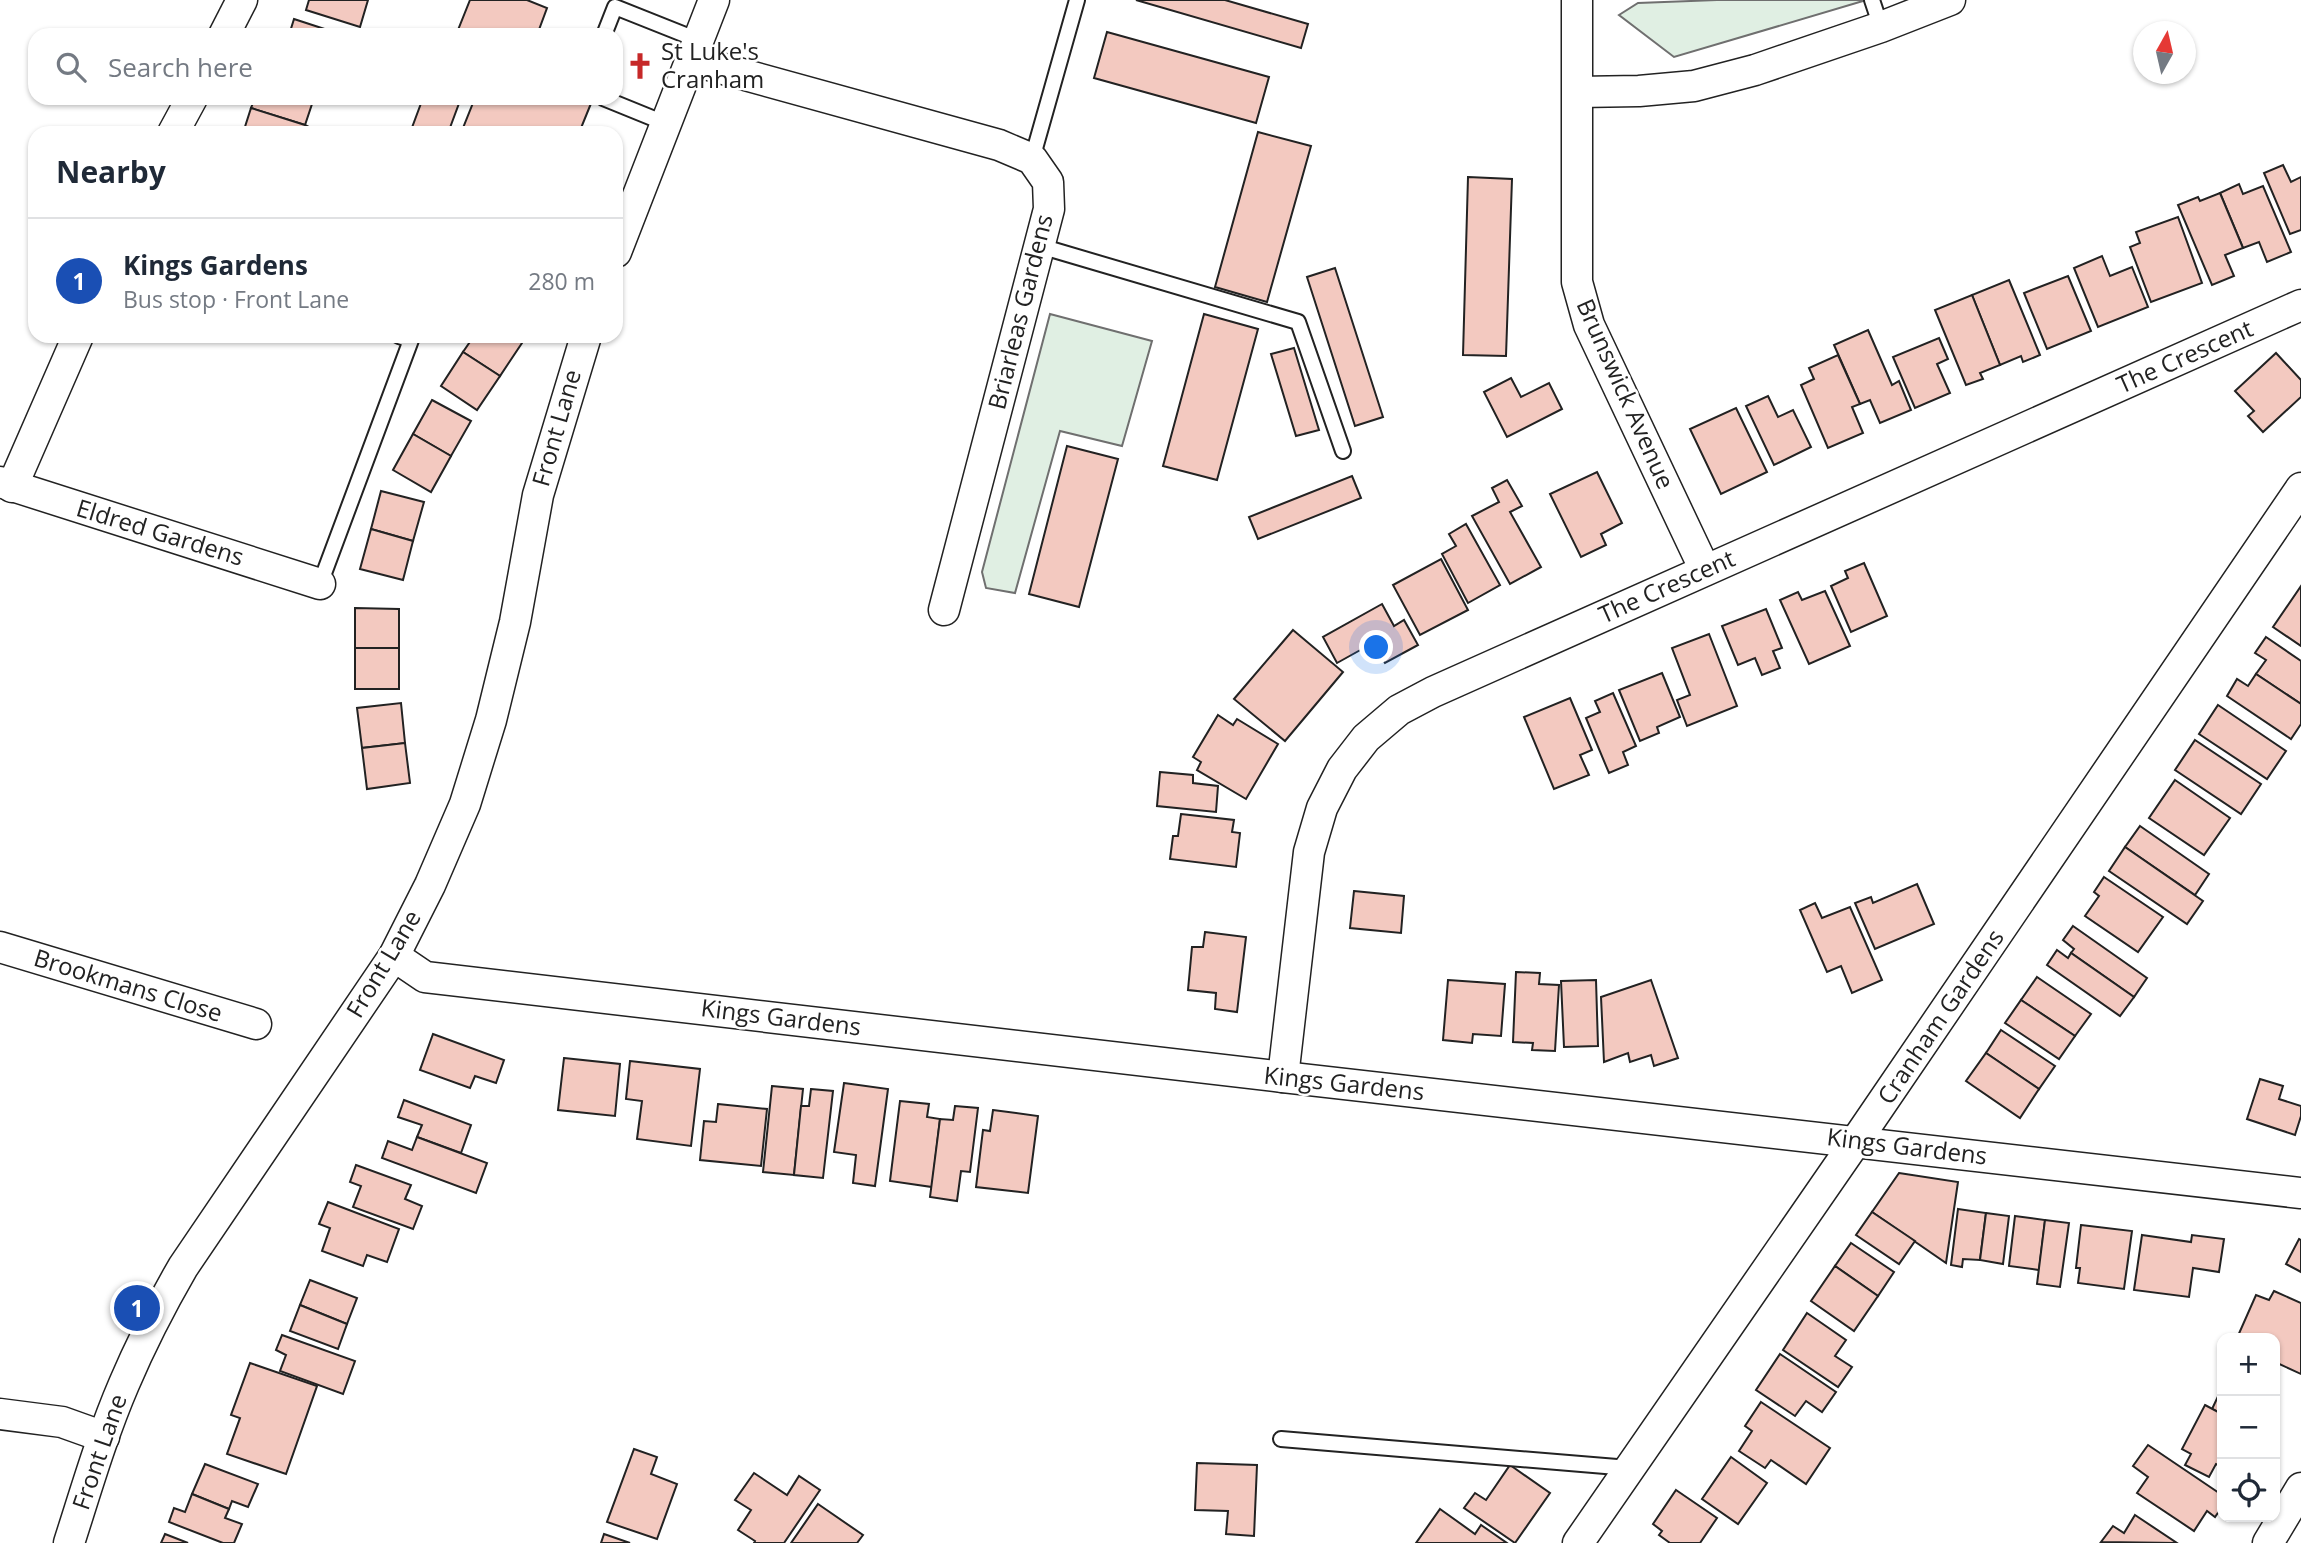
<!DOCTYPE html>
<meta charset="utf-8">
<style>
body{margin:0;font-family:"Open Sans",sans-serif;background:#f2f2f3;color:#1f2937}
.controls{position:absolute;right:21px;bottom:21px;display:grid;overflow:hidden;border-radius:14px;box-shadow:0 2px 5px #0004}
.controls button{width:63px;height:63px;display:grid;place-items:center;padding:0;border:0;border-bottom:2px solid #e0e1e3;background:#fff;color:#1f2937;font:35px sans-serif}
.compass{position:absolute;left:2133px;top:21px;width:63px;height:63px;border-radius:50%;background:#fff;box-shadow:0 2px 5px #0004;rotate:8deg}
.you{position:absolute;left:1377px;top:648px;width:24px;height:24px;margin:-18px;border:5px solid #fff;border-radius:50%;background:#1a73e8;box-shadow:0 0 0 10px #1a73e833}
.badge{display:grid;place-items:center;width:46px;height:46px;border-radius:50%;background:#c62828;color:#fff;font-size:23px;font-weight:700}
.pin{position:absolute;translate:-50% -50%;border:4px solid #fff;box-shadow:0 2px 7px #0006}
.list{margin:0;padding:0;list-style:none}
h2{display:flex;justify-content:space-between;align-items:center;height:91px;margin:0;padding:0 28px;font-size:30px}
h2 small{font-size:23px;font-weight:400;color:#747a83}
.list li{display:grid;grid-template-columns:46px 1fr auto;gap:21px;align-items:center;box-sizing:border-box;height:126px;padding:0 28px;border-top:2px solid #e0e1e3}
.list b{display:block;font-size:26px;white-space:nowrap}
.list p{margin:0;font-size:23px;white-space:nowrap;color:#747a83}
.list em{font-size:23px;font-style:normal;color:#747a83}
.icon{flex:none;width:38px;height:38px;fill:none;stroke:currentColor;stroke-width:2;stroke-linecap:round;stroke-linejoin:round}
.map{position:relative;flex:none;width:2301px;height:1543px;overflow:hidden}
.search{position:absolute;background:#fff;box-shadow:0 2px 5px #0004;left:28px;top:28px;width:595px;height:77px;display:flex;align-items:center;gap:18px;box-sizing:border-box;padding:0 24px;border-radius:21px;color:#747a83;font-size:26px}
.panel{position:absolute;background:#fff;box-shadow:0 2px 5px #0004;left:28px;top:126px;width:595px;height:217px;border-radius:21px}
.map>svg:first-child{display:block}
</style>
<div class="map">
<svg width="2301" height="1543" viewBox="0 0 2301 1543">
<rect width="100%" height="100%" fill="#fff"/>
<g fill="#e0efe3" stroke="#6f6f6f" stroke-width="2">
<path d="M1717,0h145l1,1 -189,56 -55,-42 19,-12z"/>
<path d="M1050,314l102,27 -30,105 -62,-15 -45,162 -29,-5 -4,-16z"/>
</g>
<g fill="#f3c9c0" stroke="#222" stroke-width="2">
<path d="M309,0h59l-8,27 -54,-17z"/>
<path d="M470,0h57l20,8 -10,27h-81z"/>
<path d="M1136,0h89l83,24 -7,24z"/>
<path d="M294,19l49,16h-54z"/>
<path d="M1107,32l162,45 -13,46 -162,-45z"/>
<path d="M255,98h59l-9,27 -54,-17z"/>
<path d="M423,98h38l-13,35h-38z"/>
<path d="M475,98h108l9,3 -13,32h-118z"/>
<path d="M251,108l54,17 8,4 -1,4h-69z"/>
<path d="M1258,132l53,14 -44,156 -52,-15z"/>
<path d="M2283,165l8,17 10,-5v53l-11,4 -26,-61z"/>
<path d="M1468,177l44,2 -6,177 -43,-1z"/>
<path d="M2239,184l4,10 20,-8 28,66 -24,10 -8,-20 -16,6 -23,-55z"/>
<path d="M2220,193l23,55 -18,7 9,21 -22,9 -34,-80 20,-8 2,4z"/>
<path d="M2178,217l24,66 -51,19 -21,-55 10,-4 -4,-11z"/>
<path d="M2102,256l8,20 22,-9 16,40 -50,20 -24,-59z"/>
<path d="M1335,268l48,149 -28,9 -48,-149z"/>
<path d="M2068,276l23,55 -44,18 -23,-56z"/>
<path d="M2009,280l31,75 -17,7 -2,-6 -21,9 -28,-70z"/>
<path d="M1972,295l28,70 -20,8 3,6 -17,6 -31,-75z"/>
<path d="M1204,314l54,15 -41,151 -54,-14z"/>
<path d="M1868,330l24,55 7,-4 12,29 -31,13 -10,-23 -10,4 -26,-59z"/>
<path d="M474,336h38l10,7 -22,33 -37,-24z"/>
<path d="M1939,338l9,21 -11,5 13,29 -35,15 -22,-51z"/>
<path d="M1294,348l25,82 -23,6 -25,-82z"/>
<path d="M463,352l37,24 -23,34 -36,-24z"/>
<path d="M2276,353l25,27v17l-38,35 -15,-16 6,-5 -19,-20z"/>
<path d="M1838,355l22,49 -8,3 11,26 -35,15 -27,-63 13,-6 -5,-11z"/>
<path d="M1511,378l10,19 28,-14 13,26 -55,28 -23,-45z"/>
<path d="M1768,396l10,21 15,-7 18,37 -37,18 -28,-59z"/>
<path d="M432,400l39,21 -20,35 -38,-22z"/>
<path d="M1736,408l31,64 -46,22 -31,-65z"/>
<path d="M413,434l38,22 -20,36 -38,-22z"/>
<path d="M1067,446l51,13 -39,148 -50,-13z"/>
<path d="M1597,472l25,51 -21,11 5,11 -25,12 -31,-63z"/>
<path d="M1352,476l9,22 -103,41 -9,-22z"/>
<path d="M1507,480l15,26 -12,6 31,55 -31,17 -38,-68 27,-14 -7,-14z"/>
<path d="M381,491l43,11 -11,39 -42,-12z"/>
<path d="M1466,524l34,61 -32,18 -26,-49 14,-8 -7,-12z"/>
<path d="M371,529l42,12 -10,39 -43,-11z"/>
<path d="M1441,559l27,51 -48,25 -27,-50z"/>
<path d="M1864,563l23,53 -36,16 -20,-46 17,-8 -3,-7z"/>
<path d="M2301,586v60l-28,-19z"/>
<path d="M1825,591l25,55 -41,18 -29,-64 18,-8 4,8z"/>
<path d="M1382,604l12,22 10,-6 14,25 -33,18 -12,-20 -36,20 -14,-26z"/>
<path d="M355,608l44,1v39h-44z"/>
<path d="M1766,609l16,39 -9,3 7,17 -18,7 -7,-17 -17,7 -16,-39z"/>
<path d="M1293,630l50,42 -58,69 -51,-42z"/>
<path d="M1709,634l28,72 -50,20 -10,-26 13,-5 -18,-47z"/>
<path d="M2266,637l35,24v43l-45,-30 10,-14 -11,-7z"/>
<rect x="355" y="648" width="44" height="41"/>
<path d="M1662,673l18,44 -23,10 2,6 -19,8 -21,-51z"/>
<path d="M2256,674l45,30v20l-10,15 -64,-43 10,-17 11,7z"/>
<path d="M1613,693l23,53 -13,6 5,13 -19,8 -23,-55 14,-6 -5,-11z"/>
<path d="M1570,698l22,52 -12,5 9,20 -35,14 -30,-72z"/>
<path d="M401,703l4,40 -43,5 -5,-40z"/>
<path d="M2218,705l68,46 -19,28 -68,-45z"/>
<path d="M1218,715l15,10 4,-6 41,25 -32,55 -49,-29 4,-8 -8,-5z"/>
<path d="M2195,740l66,44 -20,30 -66,-44z"/>
<path d="M405,743l5,40 -43,6 -5,-41z"/>
<path d="M1160,772l33,3v8l25,3 -2,26 -59,-6z"/>
<path d="M2175,780l55,38 -26,37 -55,-37z"/>
<path d="M1181,814l53,6 -2,12 8,1 -4,34 -66,-8 3,-23h5z"/>
<path d="M2140,826l69,48 -14,21 -70,-48z"/>
<path d="M2125,847l78,54 -16,23 -78,-53z"/>
<path d="M2104,877l59,40 -25,35 -53,-36 14,-20 -5,-4z"/>
<path d="M1917,884l17,40 -59,25 -20,-46 16,-6 2,6z"/>
<path d="M1354,891l50,5 -3,37 -51,-5z"/>
<path d="M1815,903l7,15 28,-11 32,73 -30,13 -11,-27 -14,6 -27,-62z"/>
<path d="M2073,926l74,52 -13,19 -63,-44 3,-4 -11,-9z"/>
<path d="M1205,932l41,5 -9,75 -22,-3 1,-16 -28,-3 4,-43h11z"/>
<path d="M2057,950l11,8 3,-5 63,44 -14,19 -73,-51z"/>
<path d="M1516,972l24,1 -1,11 20,1 -4,66 -23,-1 1,-7 -20,-1z"/>
<path d="M2037,977l54,37 -16,22 -54,-36z"/>
<path d="M1448,980l57,4 -4,52 -28,-2 -1,9 -29,-3z"/>
<path d="M1596,980l2,66 -34,1 -3,-66z"/>
<path d="M1651,980l27,78 -24,8 -3,-11 -21,7 -2,-9 -24,9 -3,-65z"/>
<path d="M2021,1000l54,36 -16,23 -54,-36z"/>
<path d="M2001,1030l54,36 -16,23 -53,-36z"/>
<path d="M433,1034l71,26 -8,23 -21,-7 -5,12 -50,-18z"/>
<path d="M1986,1053l53,36 -19,29 -54,-37z"/>
<path d="M564,1058l56,6 -5,52 -57,-6z"/>
<path d="M630,1061l70,8 -9,77 -54,-7 5,-38 -16,-2z"/>
<path d="M2260,1079l23,7 -4,13 22,7v10l-6,19 -48,-16z"/>
<path d="M844,1083l44,6 -13,97 -22,-3 3,-28 -22,-3z"/>
<path d="M772,1086l31,3 -9,86 -31,-3z"/>
<path d="M811,1089l22,2 -10,87 -29,-3 7,-69h8z"/>
<path d="M404,1100l67,25 -10,28 -44,-16 5,-12 -24,-8z"/>
<path d="M900,1101l29,3 -2,13 13,2 -8,68 -42,-6z"/>
<path d="M718,1104l49,5 -6,57 -61,-6 4,-39 12,1z"/>
<path d="M955,1106l23,2 -8,64 -9,-1 -4,30 -27,-4 10,-78 13,1z"/>
<path d="M993,1110l45,6 -10,77 -52,-6 7,-57 7,1z"/>
<path d="M417,1137l70,26 -11,30 -94,-35 6,-17 24,9z"/>
<path d="M356,1165l55,20 -6,14 17,7 -9,23 -60,-22 8,-21 -11,-4z"/>
<path d="M1899,1173l59,9 -12,81 -74,-51z"/>
<path d="M328,1202l71,27 -12,33 -20,-7 -4,11 -41,-15 8,-23 -11,-4z"/>
<path d="M1958,1209l28,4 -6,47 -17,-1 -1,8 -11,-2z"/>
<path d="M1872,1212l43,29 -16,23 -43,-29z"/>
<path d="M1986,1213l23,3 -6,48 -23,-4z"/>
<path d="M2015,1216l30,4 -6,50 -30,-4z"/>
<path d="M2045,1220l24,3 -9,64 -23,-3z"/>
<path d="M2081,1225l51,6 -8,58 -46,-6 2,-15h-4z"/>
<path d="M2142,1235l49,7 1,-7 32,4 -5,33 -26,-4 -4,29 -55,-7z"/>
<path d="M2299,1239l2,1v32l-15,-8z"/>
<path d="M1851,1243l43,29 -16,24 -43,-30z"/>
<path d="M1835,1266l43,30 -24,35 -43,-30z"/>
<path d="M310,1280l47,18 -10,26 -47,-19z"/>
<path d="M2274,1291l27,12v71l-26,-12v-24h-38l19,-43 13,5z"/>
<path d="M300,1305l47,19 -9,25 -48,-18z"/>
<path d="M1807,1313l39,27 -11,16 17,11 -14,20 -55,-37z"/>
<path d="M282,1335l73,26 -12,33 -63,-23 6,-16 -10,-5z"/>
<path d="M1780,1354l56,38 -14,20 -16,-11 -11,15 -39,-26z"/>
<path d="M250,1363l67,23 -31,88 -59,-20 13,-36 -9,-3z"/>
<path d="M2222,1388v26l-10,-5z"/>
<path d="M1761,1402l69,46 -24,36 -35,-24 -6,8 -26,-17 13,-20 -7,-5z"/>
<path d="M2205,1405l17,9v53l-6,-3 -7,13 -24,-12 6,-11 -9,-5z"/>
<path d="M2148,1445l74,50v12l-7,10 -8,-6 -13,20 -57,-38 11,-16 -15,-11z"/>
<path d="M634,1449l23,8 -6,17 26,10 -20,55 -50,-17z"/>
<path d="M1731,1457l36,26 -29,41 -36,-25z"/>
<path d="M1197,1463l60,2 -3,71 -28,-2 2,-23 -33,-1z"/>
<path d="M205,1464l53,20 -10,23 -16,-6 -3,8 -37,-15z"/>
<path d="M1510,1465l40,28 -35,50 -51,-35 11,-15 11,7z"/>
<path d="M754,1473l33,22 12,-19 21,14 -36,53h-30l1,-2 -17,-11 13,-20 -16,-10z"/>
<path d="M1676,1490l41,28 -17,25h-30l-11,-8 3,-4 -9,-7z"/>
<path d="M192,1494l37,15 -4,9 17,6 -8,19h-11l-54,-21 5,-14 11,4z"/>
<path d="M818,1504l45,31 -6,8h-66z"/>
<path d="M1440,1509l35,25 6,-9 26,18h-91z"/>
<path d="M2135,1515l42,28 -76,-1 12,-16 11,7z"/>
<path d="M165,1534l23,9h-27z"/>
<path d="M604,1534l26,9h-29z"/>
</g>
<g fill="none" stroke-linecap="round" stroke-linejoin="round">
<defs>
<g id="lane">
<path d="M1872,0l9,27"/>
<path d="M604,35l11,-28 83,33"/>
<path d="M603,98l64,26"/>
<path d="M1032,159l45,-159"/>
<path d="M1040,246l258,76 45,129"/>
<path d="M320,584l91,-244 -12,-4"/>
<path d="M1281,1439l348,29"/>
</g>
<g id="street">
<path d="M1577,0v282l12,43 116,245"/>
<path d="M224,35l18,-35"/>
<path d="M691,60l308,85 33,14 16,23 1,27 -105,401"/>
<path d="M1578,92l61,-1 55,-5 61,-16 126,-43 69,-27"/>
<path d="M173,133l19,-35"/>
<path d="M616,252l98,-252"/>
<path d="M0,482l320,102"/>
<path d="M12,487l66,-151"/>
<path d="M0,947l256,77"/>
<path d="M394,956l31,21 858,100 1018,116"/>
<path d="M1283,1077l26,-225 13,-44 20,-39 24,-31 33,-28 34,-18 868,-387"/>
<path d="M0,1414l62,8 42,15"/>
<path d="M69,1543c17,-53 33,-108 55,-159 17,-40 37,-79 59,-117l211,-311 36,-71 35,-81 26,-84 24,-98 23,-127 48,-159"/>
<path d="M1578,1543l278,-402 445,-653"/>
<path d="M2268,1543l33,-55"/>
</g>
</defs>
<use href="#lane" stroke="#222" stroke-width="18"/>
<use href="#street" stroke="#222" stroke-width="33"/>
<use href="#lane" stroke="#fff" stroke-width="14"/>
<use href="#street" stroke="#fff" stroke-width="30"/>
</g>
<defs>
<symbol id="church-bare" viewBox="-9 -9 18 18"><path d="M-1.2-6h2.4v3.5h3.3v2.4h-3.3V6h-2.4V-.1h-3.3v-2.4h3.3Z" fill="#c62828" stroke="#fff" stroke-width="2.5" paint-order="stroke"/></symbol>
</defs>
<g fill-rule="evenodd">
<use href="#church-bare" x="621" y="47" width="38" height="38"/>
</g>
<g text-anchor="middle" stroke-width="5" stroke-linejoin="round" paint-order="stroke">
<g font-size="24" fill="#222" stroke="#fff" text-anchor="start">
<text x="661" y="60">St Luke's<tspan x="661" dy="28">Cranham</tspan></text>
</g>
<g font-size="24" fill="#222" stroke="#fff">
<text transform="translate(1021 312) rotate(-76)" y="8">Briarleas Gardens</text>
<text transform="translate(2185 357) rotate(-24)" y="8">The Crescent</text>
<text transform="translate(1625 394) rotate(66)" y="8">Brunswick Avenue</text>
<text transform="translate(557 428) rotate(-74)" y="8">Front Lane</text>
<text transform="translate(160 533) rotate(17)" y="8">Eldred Gardens</text>
<text transform="translate(1667 587) rotate(-24)" y="8">The Crescent</text>
<text transform="translate(384 964) rotate(-59)" y="8">Front Lane</text>
<text transform="translate(128 986) rotate(17)" y="8">Brookmans Close</text>
<text transform="translate(1941 1017) rotate(-56)" y="8">Cranham Gardens</text>
<text transform="translate(781 1018) rotate(7)" y="8">Kings Gardens</text>
<text transform="translate(1344 1084) rotate(6)" y="8">Kings Gardens</text>
<text transform="translate(1907 1147) rotate(7)" y="8">Kings Gardens</text>
<text transform="translate(100 1452) rotate(-71)" y="8">Front Lane</text>
</g>
</g>
</svg>
<div class="controls">
<button>+</button>
<button>−</button>
<button><svg class="icon" aria-label="locate" viewBox="0 0 24 24"><circle cx="12" cy="12" r="6"/><path d="M12 2v4M12 18v4M2 12h4M18 12h4"/></svg></button>
</div>
<svg class="compass" viewBox="-18 -18 36 36"><path d="M0-13l5 13h-10z" fill="#e53935"/><path d="M0 13l5-13h-10z" fill="#747a83"/></svg>
<div class="you"></div>
<div class="pin badge" style="left:137px;top:1308px;background:#1a4fb4">1</div>
<div class="search"><svg class="icon" aria-label="search" viewBox="0 0 24 24"><circle cx="10" cy="10" r="6"/><path d="M15 15l6 6"/></svg>Search here</div>
<section class="panel">
<h2>Nearby<small></small></h2>
<ul class="list">
<li><span class="badge" style="background:#1a4fb4">1</span><div><b>Kings Gardens</b><p>Bus stop · Front Lane</p></div><em>280 m</em></li>
</ul>
</section>
</div>
